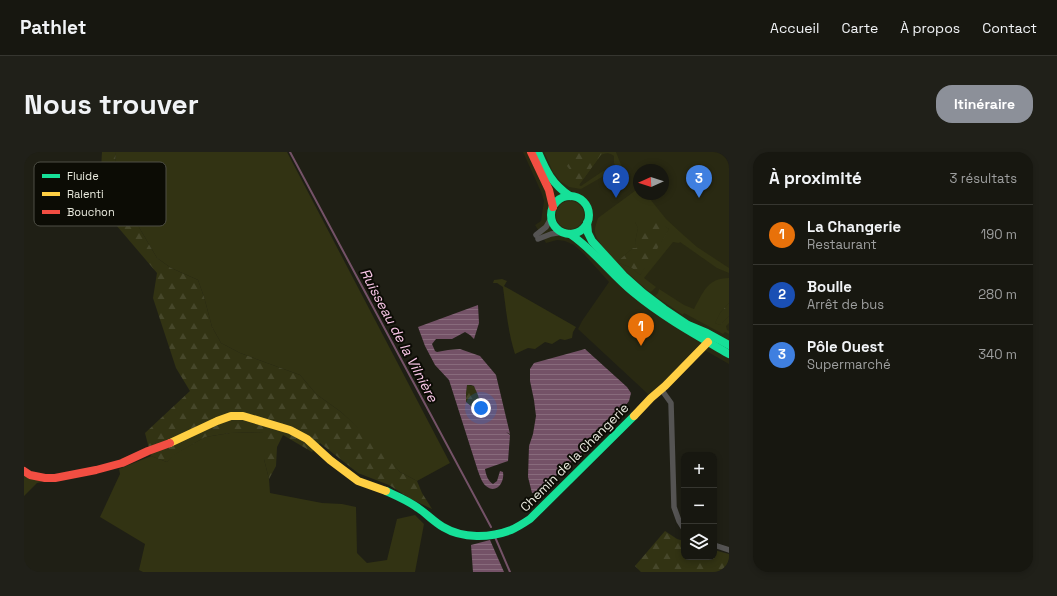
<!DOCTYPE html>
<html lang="fr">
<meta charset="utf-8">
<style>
body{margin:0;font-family:"Space Grotesk",sans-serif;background:#202019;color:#f1f3f6}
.controls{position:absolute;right:12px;bottom:12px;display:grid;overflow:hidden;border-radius:8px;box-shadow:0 2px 6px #0003}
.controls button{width:36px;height:36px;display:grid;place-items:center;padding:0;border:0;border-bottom:1px solid #363630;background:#171710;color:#f1f3f6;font:20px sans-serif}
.compass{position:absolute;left:609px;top:12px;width:36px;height:36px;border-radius:50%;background:#171710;box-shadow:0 2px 6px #0003;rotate:267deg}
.you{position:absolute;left:457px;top:256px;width:14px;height:14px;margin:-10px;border:3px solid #fff;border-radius:50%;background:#1a73e8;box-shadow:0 0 0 6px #1a73e833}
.badge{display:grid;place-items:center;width:26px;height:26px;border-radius:50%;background:#8c9099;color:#fff;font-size:13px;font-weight:700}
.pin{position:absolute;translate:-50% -33px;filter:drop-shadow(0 1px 2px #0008)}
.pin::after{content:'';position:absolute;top:21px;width:14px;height:12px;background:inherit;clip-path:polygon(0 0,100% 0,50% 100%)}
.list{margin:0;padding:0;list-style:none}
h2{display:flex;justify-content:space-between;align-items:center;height:52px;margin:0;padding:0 16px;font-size:17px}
h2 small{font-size:13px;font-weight:400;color:#9e9f9f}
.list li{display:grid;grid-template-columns:26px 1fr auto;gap:12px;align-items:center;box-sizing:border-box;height:60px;padding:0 16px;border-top:1px solid #363630}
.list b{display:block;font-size:15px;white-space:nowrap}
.list p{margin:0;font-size:13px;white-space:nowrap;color:#9e9f9f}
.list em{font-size:13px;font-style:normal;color:#9e9f9f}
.icon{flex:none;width:22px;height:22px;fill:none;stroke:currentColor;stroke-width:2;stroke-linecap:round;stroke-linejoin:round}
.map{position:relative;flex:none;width:705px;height:420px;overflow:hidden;border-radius:16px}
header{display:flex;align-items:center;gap:24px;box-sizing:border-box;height:56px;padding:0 20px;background:#171710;border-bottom:1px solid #363630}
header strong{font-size:19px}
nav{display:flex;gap:22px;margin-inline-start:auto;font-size:14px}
.intro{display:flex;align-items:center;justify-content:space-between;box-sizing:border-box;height:96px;padding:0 24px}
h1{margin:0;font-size:28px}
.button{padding:10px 18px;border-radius:16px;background:#8c9099;color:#fff;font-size:14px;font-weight:700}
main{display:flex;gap:24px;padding:0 24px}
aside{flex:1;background:#171710;border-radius:16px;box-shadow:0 2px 6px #0003}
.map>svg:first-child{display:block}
</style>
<header>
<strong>Pathlet</strong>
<nav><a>Accueil</a><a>Carte</a><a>À propos</a><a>Contact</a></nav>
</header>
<div class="intro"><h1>Nous trouver</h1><a class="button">Itinéraire</a></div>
<main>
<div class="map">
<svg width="705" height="420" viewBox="0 0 705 420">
<defs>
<pattern id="forest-firs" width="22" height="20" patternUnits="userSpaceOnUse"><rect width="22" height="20" fill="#323313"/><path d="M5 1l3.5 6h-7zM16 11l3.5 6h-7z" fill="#46472a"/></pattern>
<pattern id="water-rules" width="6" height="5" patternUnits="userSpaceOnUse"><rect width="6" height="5" fill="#745267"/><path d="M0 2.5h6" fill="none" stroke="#886b7c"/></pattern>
</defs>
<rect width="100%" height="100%" fill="#1f1f15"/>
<path fill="#292912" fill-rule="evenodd" d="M499,0h206v212l-28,-16 -16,18 -36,29 -71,-66 4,-8 27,-39 -25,-28 -10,-9 -9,-4 -8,-1 -11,3 -11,-18 6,-4 3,-20 -2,-7zM615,18h24v24h-24z"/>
<g fill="#323313" fill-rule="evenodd">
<path d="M92,0h171l163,311 -33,18 -17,-9 -41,-43 -18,-17 -25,-18 -16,-19 -60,-22 -19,-10 -9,-16 -8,-30 -6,-17 -27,-12 -14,-10 -24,-41 -17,-23 -2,-21z"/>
<path d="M520,0h72l6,15 -5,3 -3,-7v-7c-5,-4 -8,-3 -13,-1l-22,30 2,1 22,-15 6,-1v3l-28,16 -12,-2 -9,-6 -7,-9z"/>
<path d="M615,36v6h7l20,25 14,13 17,15 32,21v5l-12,-5 -37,-26 -1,1 -6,-1 -29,36 12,9 -4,4 -2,1c-14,-11 -51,-43 -55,-59 -1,-5 2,-11 3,-15zM611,70c12,0 24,0 34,7l-29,46 -8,-7 -15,-6 16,-14 4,1v-2l-2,-4 3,-15z"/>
<circle cx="546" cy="63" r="14"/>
<path d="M705,126v25l-9,10 -5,10 5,2 9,-9v7l-3,3 1,4 2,1v3l-4,-2 -2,2 -39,-21 -1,2 -28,-19 3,-3 1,-4 25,16 10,4c9,-16 13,-31 35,-31z"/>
<path d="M478,127l5,2 -3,5 72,41 -3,5 -1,6 -7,2 -5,-1 -8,5 -7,-2 -10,7 -7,-1 -13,6c-7,-22 -9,-45 -12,-67l-6,-4h-4l1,-3z"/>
<path d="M241,280l-1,27 5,20 1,14 52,10 20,1 14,3 1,46 10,10 20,-3 10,-41 18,-4 9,9 -9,48h-272l-4,-2 6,-26 -45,-27 20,-43 -1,-5 32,-13 16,6 6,-7 32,-18 25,-4z"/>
<path d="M0,322l18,8 -5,1 -13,13z"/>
</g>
<g fill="url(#forest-firs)">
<path d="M78,0h14l-2,21 2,21 17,23 24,41 14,10 27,12 6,17 8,30 9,16 19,10 60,22 16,19 25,18 42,38 10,14 7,8 17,9 5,12 10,16 -21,-10 -22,-14 -31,-12 -38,-30 -8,9 -29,-17 -6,12 -1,19 -7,13 -5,-20v-27l-34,1 -25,4 -31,18 -7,7 -16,-6 -6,-23 45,-42 -14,-23 -23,-70 4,-25 -52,-61 -5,-23z"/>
<path d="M553,0h26l-24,33h-7l-5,-5v-5l3,-5 -3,-4z"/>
<path d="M634,64l3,1 1,2 3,1 -2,5 6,4 -19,32 -10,14 -8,-7 -15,-6 16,-14h4l-2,-5 3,-15 -3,-6h12l2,-3z"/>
<path d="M705,151v13l-9,9 -5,-2 5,-10z"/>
<path d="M443,233l7,1c3,7 7,11 5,19l-8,1 -5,-4v-9z"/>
<path d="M641,379l12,8 7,2v16h30v-7l15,4v18h-88l-6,-6z"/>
</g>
<g fill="url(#water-rules)" fill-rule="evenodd">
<path d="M454,153l1,18 -5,16 -4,-4 -5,-3 -13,7h-16l-4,5 3,7 2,1 11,-2 12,-1 20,7 16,19 14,59 -4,-2 4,3 -2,26 -23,8c1,6 3,12 8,15l4,-3 3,-10 3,1c2,10 -7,23 -17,14 -4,-3 -6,-10 -8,-15l-29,-91 -14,-15 -10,-19 -7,-19zM443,233h4l3,1c3,8 6,10 5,19l-8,1 -5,-4v-9z"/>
<path d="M561,197l42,38 4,6 -2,8 -24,31 -68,61h-5l-4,-16 1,-31 4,-12 3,-18 -2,-16 -4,-19v-12l4,-6z"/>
<path d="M466,388l14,32h-31l-2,-27z"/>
</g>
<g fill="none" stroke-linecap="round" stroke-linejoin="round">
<g stroke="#745267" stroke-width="2">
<path d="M266,0l201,375"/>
<path d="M471,385l15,35"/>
</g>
<g stroke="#555453" stroke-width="5.5">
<path d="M512,83l10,-8 6,-10"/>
<path d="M514,87l13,-5 12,-2"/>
<path d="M637,237l10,14 3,104 5,14 5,8"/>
<path d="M690,393l15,5"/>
</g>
<g stroke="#16e098" stroke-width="8">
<path d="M514,0c8,19 14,32 32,44"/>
<circle cx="546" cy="63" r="19"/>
<path d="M563,71l1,10 4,8 32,35 19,17 21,16 24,16 19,8 22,12"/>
<path d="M546,82c24,16 41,40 63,58 30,25 63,43 96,62"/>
<path d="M362,339c11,5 23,10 32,17 9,6 16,14 25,19 20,12 47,11 68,3 7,-3 13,-7 19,-11l104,-103"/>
</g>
<g stroke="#ffcf43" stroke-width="8">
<path d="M610,264l17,-18 14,-12 43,-44"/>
<path d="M146,291l47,-22 14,-5h12l47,14 17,9 23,21 28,21 28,10"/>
</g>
<g stroke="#f24e42" stroke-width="8">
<path d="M507,0l18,38 4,17"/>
<path d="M0,319l6,4 15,3h10l41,-8 26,-7 26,-12 22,-8"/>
</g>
</g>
<g text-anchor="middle" stroke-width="4" stroke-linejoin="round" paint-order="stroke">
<g font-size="13" fill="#e9eade" stroke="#0c0c05">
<text transform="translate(550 305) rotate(-45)" y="5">Chemin de la Changerie</text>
</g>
<g font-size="14" font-style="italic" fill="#fbc8e9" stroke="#0c0c05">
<text transform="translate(375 183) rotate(62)" y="5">Ruisseau de la Vilnière</text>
</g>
</g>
<rect x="10" y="10" width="132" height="64" rx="6" fill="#0c0c05" stroke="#4e4f46" stroke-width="1"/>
<rect x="18" y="22" width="18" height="4" fill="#16e098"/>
<rect x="18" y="40" width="18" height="4" fill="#ffcf43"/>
<rect x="18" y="58" width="18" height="4" fill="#f24e42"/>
<g font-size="11" fill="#e9eade">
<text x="43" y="28">Fluide</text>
<text x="43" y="46">Ralenti</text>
<text x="43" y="64">Bouchon</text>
</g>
</svg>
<div class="controls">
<button>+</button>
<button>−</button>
<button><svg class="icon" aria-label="layers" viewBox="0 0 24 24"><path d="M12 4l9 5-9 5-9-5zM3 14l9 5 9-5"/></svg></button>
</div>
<svg class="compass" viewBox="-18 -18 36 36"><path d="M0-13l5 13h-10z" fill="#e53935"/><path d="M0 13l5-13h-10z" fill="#9e9f9f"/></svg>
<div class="you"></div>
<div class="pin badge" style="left:617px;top:194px;background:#e8710a">1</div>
<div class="pin badge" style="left:592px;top:46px;background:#1a4fb4">2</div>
<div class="pin badge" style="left:675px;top:46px;background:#3f7fe0">3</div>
</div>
<aside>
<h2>À proximité<small>3 résultats</small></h2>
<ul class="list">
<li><span class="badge" style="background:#e8710a">1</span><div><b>La Changerie</b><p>Restaurant</p></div><em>190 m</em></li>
<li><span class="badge" style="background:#1a4fb4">2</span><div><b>Boulle</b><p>Arrêt de bus</p></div><em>280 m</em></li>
<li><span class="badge" style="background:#3f7fe0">3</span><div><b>Pôle Ouest</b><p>Supermarché</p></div><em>340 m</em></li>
</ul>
</aside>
</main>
